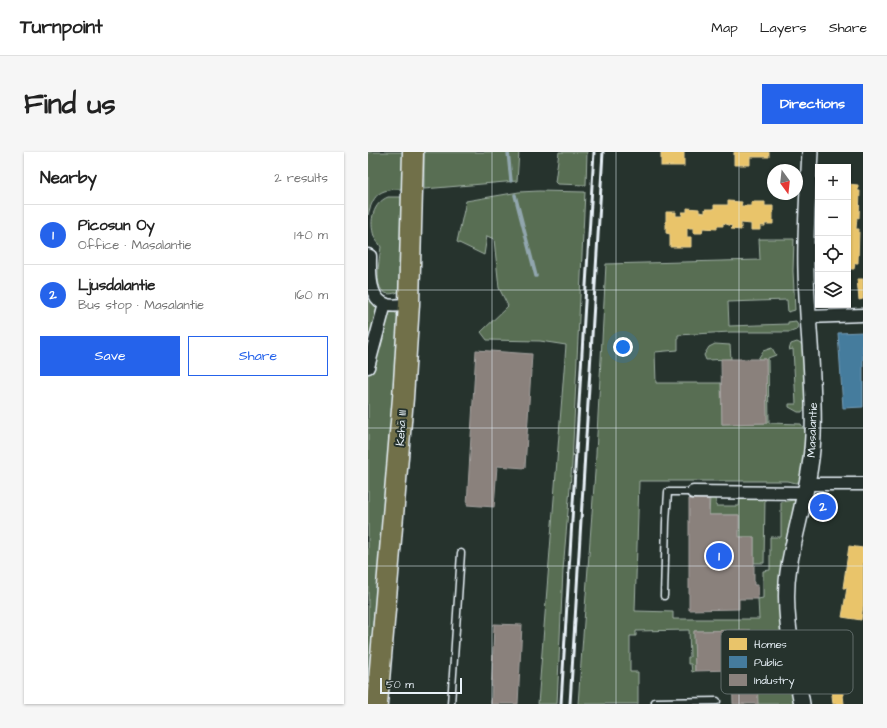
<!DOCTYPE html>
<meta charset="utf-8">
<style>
body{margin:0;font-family:"Architects Daughter",sans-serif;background:#f6f6f6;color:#222}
.controls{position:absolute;right:12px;top:12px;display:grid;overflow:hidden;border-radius:0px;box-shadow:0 1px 3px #0004}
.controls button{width:36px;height:36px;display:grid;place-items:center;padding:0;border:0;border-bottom:1px solid #e0e0e0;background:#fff;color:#222;font:20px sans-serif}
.compass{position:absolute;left:399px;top:12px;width:36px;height:36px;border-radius:50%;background:#fff;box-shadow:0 1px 3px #0004;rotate:165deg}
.scale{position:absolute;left:12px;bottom:10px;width:82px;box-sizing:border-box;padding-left:4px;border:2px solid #e8f1f8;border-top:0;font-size:11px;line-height:14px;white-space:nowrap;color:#e8f1f8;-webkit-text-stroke:3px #26332d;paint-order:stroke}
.you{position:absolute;left:255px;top:195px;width:14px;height:14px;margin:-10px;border:3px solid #fff;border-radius:50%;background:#1a73e8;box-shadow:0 0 0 6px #1a73e833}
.badge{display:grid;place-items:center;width:26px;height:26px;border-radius:50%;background:#2563eb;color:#fff;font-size:13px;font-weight:700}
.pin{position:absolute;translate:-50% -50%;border:2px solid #fff;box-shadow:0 1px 4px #0006}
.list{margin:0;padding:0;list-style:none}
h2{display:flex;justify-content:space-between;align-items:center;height:52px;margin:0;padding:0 16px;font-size:17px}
h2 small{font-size:13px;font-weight:400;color:#767676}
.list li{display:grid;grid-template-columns:26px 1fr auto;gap:12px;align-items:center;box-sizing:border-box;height:60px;padding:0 16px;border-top:1px solid #e0e0e0}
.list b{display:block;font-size:15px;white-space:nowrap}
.list p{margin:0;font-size:13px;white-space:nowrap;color:#767676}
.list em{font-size:13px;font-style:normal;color:#767676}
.actions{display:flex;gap:8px;padding:12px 16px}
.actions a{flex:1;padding:9px 0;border:1px solid #2563eb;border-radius:0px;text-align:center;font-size:14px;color:#2563eb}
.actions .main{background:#2563eb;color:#fff}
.icon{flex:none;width:22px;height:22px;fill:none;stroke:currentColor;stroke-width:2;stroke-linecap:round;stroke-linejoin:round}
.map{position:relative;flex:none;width:495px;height:552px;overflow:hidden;border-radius:0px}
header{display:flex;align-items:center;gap:24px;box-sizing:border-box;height:56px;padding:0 20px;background:#fff;border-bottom:1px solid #e0e0e0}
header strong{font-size:19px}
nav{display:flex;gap:22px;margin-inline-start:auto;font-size:14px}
.intro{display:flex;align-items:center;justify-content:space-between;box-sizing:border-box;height:96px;padding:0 24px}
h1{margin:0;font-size:28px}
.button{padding:10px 18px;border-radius:0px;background:#2563eb;color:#fff;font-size:14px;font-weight:700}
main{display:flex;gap:24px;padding:0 24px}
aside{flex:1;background:#fff;border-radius:0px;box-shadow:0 1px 3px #0004}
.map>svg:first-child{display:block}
</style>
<header>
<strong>Turnpoint</strong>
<nav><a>Map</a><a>Layers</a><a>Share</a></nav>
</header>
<div class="intro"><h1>Find us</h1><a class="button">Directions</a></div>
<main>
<aside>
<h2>Nearby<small>2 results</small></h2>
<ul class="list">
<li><span class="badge">1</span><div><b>Picosun Oy</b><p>Office · Masalantie</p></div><em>140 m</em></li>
<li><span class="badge">2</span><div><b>Ljusdalantie</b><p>Bus stop · Masalantie</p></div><em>160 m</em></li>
</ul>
<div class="actions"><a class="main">Save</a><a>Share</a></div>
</aside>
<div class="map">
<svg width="495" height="552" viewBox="0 0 495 552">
<rect width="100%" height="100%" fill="#26332d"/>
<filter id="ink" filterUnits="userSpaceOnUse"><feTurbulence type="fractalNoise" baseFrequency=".025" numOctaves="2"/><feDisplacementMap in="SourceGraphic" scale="8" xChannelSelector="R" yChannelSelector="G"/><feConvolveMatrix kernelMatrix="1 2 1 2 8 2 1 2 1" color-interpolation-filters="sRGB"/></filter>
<g filter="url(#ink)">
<g fill="#586e52" stroke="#a0b0a5">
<path d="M0,0h36v37c-23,0 -30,3 -36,26z"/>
<path d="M56,0h95l-2,29 -93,8z"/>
<path d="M191,0h28l-1,33 -29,-1 -2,-2z"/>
<path d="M171,39l46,1 -13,272 -9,106 -6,134h-19l28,-359 -26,-4 -53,-1 -6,-8 27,-26 -9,-18 -5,-49 -7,-3 -3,19 -27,-13 9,-41 53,-9z"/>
<path d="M20,45h15l-2,90 -3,5c-28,11 -19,-30 -17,-45 -2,-5 -6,-6 -7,-11 -5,-15 -1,-33 14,-39z"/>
<path d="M391,87h35l-1,32 2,39 -7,2 -1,-12 -59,2 1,24 59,-2v-2l8,-1 2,5 -2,4 -5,2h-61l-52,3v15l-23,2 1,31h65l1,41 45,-1 -1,-64h-8l5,-8 9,-3 4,7 -8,3 1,65 32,1 5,8 -6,49 -4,2 -8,-2h-149l-4,130 38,1v7h86l-1,-20 5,-1v-27l7,-1v-33h11v-35l13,-2 2,5 -15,66 14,133h-37l-7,-36 -1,-38 -56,1 1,40 -3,1 -1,-8h-3v-7h2l-1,-27 -53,1v5h-6v36h8v32h-60l17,-232 11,-208 154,-4z"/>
<path d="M0,146l18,16 6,-3 4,2 4,10 -32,359z"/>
<path d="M429,190l6,3 4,59 -5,8h-4l-9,-5v-3h7l-3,-55 -4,1 2,-6z"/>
<path d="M347,192l15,1 1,14 -25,1 -2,-5 5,-8z"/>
<path d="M342,345h6v9h23l1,-8h25l-1,65h-10v-26h-15v-22h-30z"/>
</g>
<g fill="#e9c46a" stroke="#e9d295">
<rect x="293" y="0" width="23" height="14"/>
<path d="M366,0h35v5h-19v8h-16z"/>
<path d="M480,32l10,1v6h2l-1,27 -2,-1 -1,12h3l-1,34h-3l-1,6h-6z"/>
<path d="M360,49l14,1 -1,4h10v-4h14v4h8v18h-8v2h-5v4h-9v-6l-10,-1v7l-10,-1 1,-3 -9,-3v3h-6v3l-14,-1 -1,5h-9v-5h-6v9h4v10h-21v-13l-4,-1v-21h10v4h6v-4h5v-4l12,1v3l6,1v-4h9v-4h14z"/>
<path d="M489,127h6v20l-4,1z"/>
<path d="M481,394l14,2v58l-2,14 -19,-3 5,-29h-4z"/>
<path d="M473,524l3,28h-11l-3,-27z"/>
</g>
<path fill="#457b9d" stroke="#769eb8" d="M495,180v75l-20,1 -5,-75z"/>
<g fill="#8a817c" stroke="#a6a3a1">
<path d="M108,198l56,4 -7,114 -28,-2 -3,41 -27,-2z"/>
<path d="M353,207h45l1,64 -45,1z"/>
<path d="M321,347h20v16h30v22h15v48h4v14h-19v10l-50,1z"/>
<path d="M126,472l28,1 -4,79h-27z"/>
<path d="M382,478l1,38h6l1,36h-25l-1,-34 -37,1 -1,-40z"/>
</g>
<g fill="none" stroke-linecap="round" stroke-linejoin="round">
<g stroke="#91a6ae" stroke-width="3.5">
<path d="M140,0l3,29"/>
<path d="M147,43l21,81"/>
</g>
<defs>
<g id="service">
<path d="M296,444l2,-74 2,-30h25"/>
<path d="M83,552l10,-151"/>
<path d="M287,552v-2l62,-1"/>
</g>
<g id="minor">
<path d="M0,103l2,1c0,15 -2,40 14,48 6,3 19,1 25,0"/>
<path d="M440,165l55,-2"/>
<path d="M0,215l17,-63"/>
<path d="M440,332h55"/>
<path d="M325,340l113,1"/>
</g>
<path id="tertiary" d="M434,552c-8,-44 -21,-93 -13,-138 8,-44 22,-85 24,-130 2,-56 -6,-111 -7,-166 -1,-39 2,-79 4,-118"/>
<path id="trunk" d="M9,552l26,-306 6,-94 4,-152"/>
</defs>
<use href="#service" stroke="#e8f1f8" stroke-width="9"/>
<use href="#minor" stroke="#e8f1f8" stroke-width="15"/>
<use href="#tertiary" stroke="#e8f1f8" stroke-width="18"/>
<use href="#trunk" stroke="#e8f1f8" stroke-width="23"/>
<use href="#service" stroke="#26332d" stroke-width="6"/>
<use href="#minor" stroke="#26332d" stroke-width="12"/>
<use href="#tertiary" stroke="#26332d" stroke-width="15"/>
<use href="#trunk" stroke="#71704a" stroke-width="20"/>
<g stroke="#e8f1f8" stroke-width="3">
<path d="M193,552l33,-552"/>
<path d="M202,552l33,-552"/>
</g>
</g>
</g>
<path fill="none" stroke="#e8f1f8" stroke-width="1" stroke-opacity="0.55" d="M124,0v552M248,0v552M371,0v552M0,138h450M480,138h15M0,276h495M0,414h495"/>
<g text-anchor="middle" stroke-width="4" stroke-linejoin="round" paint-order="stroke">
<g font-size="12" fill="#e8f1f8" stroke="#26332d">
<text transform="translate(33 276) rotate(-86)" y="4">Kehä III</text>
<text transform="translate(444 278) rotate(-88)" y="4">Masalantie</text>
</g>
</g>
<rect x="353" y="478" width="132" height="64" rx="6" fill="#26332d" stroke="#606c6a" stroke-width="1"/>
<rect x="361" y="486" width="18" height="12" fill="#e9c46a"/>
<rect x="361" y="504" width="18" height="12" fill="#457b9d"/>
<rect x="361" y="522" width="18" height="12" fill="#8a817c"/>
<g font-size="11" fill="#e8f1f8">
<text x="386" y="496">Homes</text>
<text x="386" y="514">Public</text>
<text x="386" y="532">Industry</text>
</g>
</svg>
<div class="controls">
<button>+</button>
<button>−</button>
<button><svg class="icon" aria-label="locate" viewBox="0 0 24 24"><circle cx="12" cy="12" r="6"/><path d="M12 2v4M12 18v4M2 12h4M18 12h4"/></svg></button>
<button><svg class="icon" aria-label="layers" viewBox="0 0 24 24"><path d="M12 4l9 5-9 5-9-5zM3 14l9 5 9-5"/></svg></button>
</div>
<svg class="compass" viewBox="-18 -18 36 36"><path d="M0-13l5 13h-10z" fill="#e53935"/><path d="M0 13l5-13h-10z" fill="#767676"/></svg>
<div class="scale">50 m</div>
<div class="you"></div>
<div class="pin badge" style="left:351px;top:404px">1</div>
<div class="pin badge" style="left:455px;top:355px">2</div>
</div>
</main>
